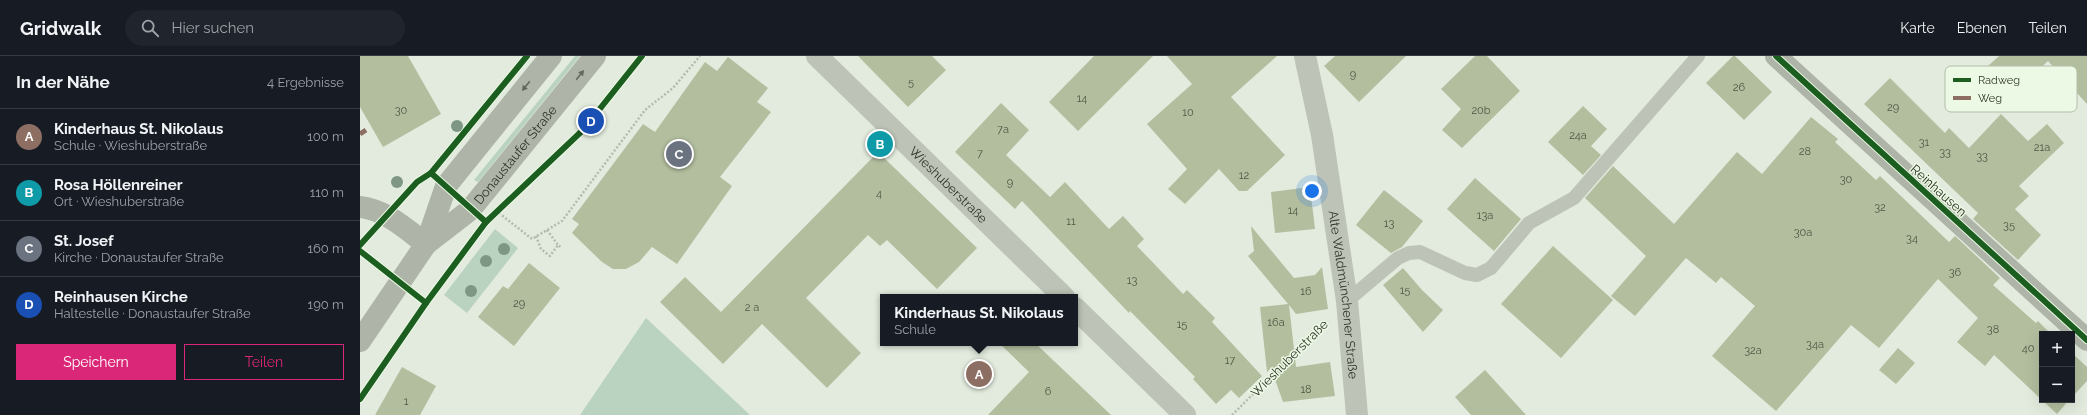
<!DOCTYPE html>
<html lang="de">
<meta charset="utf-8">
<style>
body{margin:0;font-family:Raleway,sans-serif;background:#20242c;color:#f1f3f6}
.controls{position:absolute;right:12px;bottom:12px;display:grid;overflow:hidden;border-radius:0px;box-shadow:0 4px 16px #0002}
.controls button{width:36px;height:36px;display:grid;place-items:center;padding:0;border:0;border-bottom:1px solid #363941;background:#171b24;color:#f1f3f6;font:20px sans-serif}
.you{position:absolute;left:952px;top:135px;width:14px;height:14px;margin:-10px;border:3px solid #fff;border-radius:50%;background:#1a73e8;box-shadow:0 0 0 6px #1a73e833}
.badge{display:grid;place-items:center;width:26px;height:26px;border-radius:50%;background:#db2777;color:#fff;font-size:13px;font-weight:700}
.pin{position:absolute;translate:-50% -50%;border:2px solid #fff;box-shadow:0 1px 4px #0006}
.popup{position:absolute;left:520px;top:238px;width:198px;height:52px;box-sizing:border-box;display:grid;place-content:center;border-radius:0px;background:#171b24;filter:drop-shadow(0 1px 3px #0005);font-size:13px;white-space:nowrap;color:#9ea1a6}
.popup b{font-size:15px;color:#f1f3f6}
.popup::after{content:'';position:absolute;left:50%;top:100%;margin-left:-8px;border:8px solid transparent;border-top-color:#171b24}
.list{margin:0;padding:0;list-style:none}
h2{display:flex;justify-content:space-between;align-items:center;height:52px;margin:0;padding:0 16px;font-size:17px}
h2 small{font-size:13px;font-weight:400;color:#9ea1a6}
.list li{display:grid;grid-template-columns:26px 1fr auto;gap:12px;align-items:center;box-sizing:border-box;height:56px;padding:0 16px;border-top:1px solid #363941}
.list b{display:block;font-size:15px;white-space:nowrap}
.list p{margin:0;font-size:13px;white-space:nowrap;color:#9ea1a6}
.list em{font-size:13px;font-style:normal;color:#9ea1a6}
.actions{display:flex;gap:8px;padding:12px 16px}
.actions a{flex:1;padding:9px 0;border:1px solid #db2777;border-radius:0px;text-align:center;font-size:14px;color:#db2777}
.actions .main{background:#db2777;color:#fff}
.icon{flex:none;width:22px;height:22px;fill:none;stroke:currentColor;stroke-width:2;stroke-linecap:round;stroke-linejoin:round}
.map{position:relative;flex:none;width:1727px;height:359px;overflow:hidden}
header{display:flex;align-items:center;gap:24px;box-sizing:border-box;height:56px;padding:0 20px;background:#171b24;border-bottom:1px solid #363941}
header strong{font-size:19px}
nav{display:flex;gap:22px;margin-inline-start:auto;font-size:14px}
.search{width:280px;height:36px;background:#20242c;display:flex;align-items:center;gap:10px;box-sizing:border-box;padding:0 14px;border-radius:22px;color:#9ea1a6;font-size:15px}
main{display:flex}
aside{flex:1;background:#171b24}
.map>svg:first-child{display:block}
</style>
<header>
<strong>Gridwalk</strong>
<div class="search"><svg class="icon" aria-label="search" viewBox="0 0 24 24"><circle cx="10" cy="10" r="6"/><path d="M15 15l6 6"/></svg>Hier suchen</div>
<nav><a>Karte</a><a>Ebenen</a><a>Teilen</a></nav>
</header>
<main>
<aside>
<h2>In der Nähe<small>4 Ergebnisse</small></h2>
<ul class="list">
<li><span class="badge" style="background:#8d6e63">A</span><div><b>Kinderhaus St. Nikolaus</b><p>Schule · Wieshuberstraße</p></div><em>100 m</em></li>
<li><span class="badge" style="background:#0f9aa8">B</span><div><b>Rosa Höllenreiner</b><p>Ort · Wieshuberstraße</p></div><em>110 m</em></li>
<li><span class="badge" style="background:#6b7280">C</span><div><b>St. Josef</b><p>Kirche · Donaustaufer Straße</p></div><em>160 m</em></li>
<li><span class="badge" style="background:#1a4fb4">D</span><div><b>Reinhausen Kirche</b><p>Haltestelle · Donaustaufer Straße</p></div><em>190 m</em></li>
</ul>
<div class="actions"><a class="main">Speichern</a><a>Teilen</a></div>
</aside>
<div class="map">
<svg width="1727" height="359" viewBox="0 0 1727 359">
<rect width="100%" height="100%" fill="#e3ebde"/>
<g fill="#bad3c0">
<path d="M215,0h5l-102,126 -4,-2z"/>
<path d="M135,173l23,19 -51,65 -23,-18z"/>
<path d="M286,262l104,97h-170z"/>
</g>
<g fill="#b3be9f">
<path d="M0,0h48l33,58 -58,33 -23,-40z"/>
<path d="M498,0h74l14,14 -38,37z"/>
<path d="M734,0h59l-75,75 -29,-29z"/>
<path d="M807,0h110l-46,41 54,58 -38,36h-8l-20,-22 -34,35 -17,-15 19,-20 -40,-45 45,-40z"/>
<path d="M975,0h71l-47,46 -35,-36z"/>
<path d="M1115,0h12l33,35 -58,57 -20,-18 19,-21 -20,-20z"/>
<path d="M1373,0h2l37,36 -28,28 -38,-37z"/>
<path d="M1639,0h88v48l-39,-43 -45,43 -26,-28z"/>
<path d="M368,1l40,31 -11,14 14,10 -51,65 12,9 -55,78 -25,-17 -13,15 -13,7h-13l-11,-7 -30,-29 7,-9 -7,-5 71,-95 12,8 50,-70 12,9z"/>
<path d="M1530,22l55,55 4,-5 20,20 32,-34 27,27 19,-17 17,19 -45,43 10,10 -14,13 26,26 -23,25 -45,-41 5,-6 -114,-109z"/>
<path d="M641,47l28,27 -23,25 44,42 15,-15 44,47 14,-13 21,23 -7,7 46,48 4,-4 28,28 -3,4 50,54 -23,22 -8,-8 -15,14 -23,-25 2,-2 -65,-66 -1,2 -107,-112 -7,8 -60,-57z"/>
<path d="M1223,50l24,23 -16,17 10,9 -18,20 -35,-33z"/>
<path d="M1451,61l27,22 -3,3 41,38 4,-4 68,65 1,1 6,-6 45,42 -7,7 43,38 2,-2 13,13h-9v66l-48,-45 -9,11 -28,-24 21,-24 -40,-39 -59,69 -28,-23 -75,86 -64,-55 43,-50 -34,-29 -5,6 -30,-25 -51,58 -24,-20 35,-40 -61,-58 28,-32 61,58 63,-72 25,22z"/>
<path d="M518,96l99,96 -40,41 -50,-49 -7,6 -12,-11 -62,63 55,55 -34,35 -65,-64 -39,40 -63,-62 25,-25 36,35z"/>
<path d="M1115,122l46,41 -27,32 -47,-42z"/>
<path d="M950,131l5,42 -40,4 -4,-41z"/>
<path d="M1024,134l39,31 -21,26 -11,6 -35,-28z"/>
<path d="M891,170l43,52 21,-3 7,-8 6,42 -32,5 -7,-9 7,62 34,-5 5,34 -52,6 -12,-34 -4,4 -7,-65 28,-3 -40,-48 6,-5z"/>
<path d="M1193,190l60,54 -52,58 -60,-54z"/>
<path d="M169,207l31,25 -46,58 -36,-29 25,-31 5,3z"/>
<path d="M1043,212l19,22 21,20 -20,22 -40,-47z"/>
<path d="M639,287h36l76,72h-123l41,-43z"/>
<path d="M1538,292l17,15 -19,21 -17,-14z"/>
<path d="M1712,297l15,14v14l-15,16z"/>
<path d="M42,311l34,19 -16,29h-45z"/>
<path d="M1125,314l41,45h-55l-16,-18z"/>
<path d="M1682,344h27l-12,14z"/>
</g>
<g fill="none" stroke-linecap="round" stroke-linejoin="round">
<g stroke="#b3bbae" stroke-width="2.5" stroke-dasharray="2 2" stroke-linecap="butt">
<path d="M139,157l33,26 30,-18 83,-111 28,-22 27,-32"/>
<path d="M187,174l11,15"/>
<path d="M176,180l5,13 9,7 8,-11 4,3"/>
<path d="M872,359l92,-91"/>
</g>
<path stroke="#bdc4b7" stroke-width="14" d="M987,245l51,-43 11,-5 11,-1 45,21 12,2 14,-7 38,-45 45,-25 124,-142"/>
<g stroke="#bdc4b7" stroke-width="22">
<path id="s1" d="M457,0l247,241"/>
<path id="s2" d="M945,0l17,79 25,166 10,114"/>
<path d="M715,252l110,107"/>
</g>
<g stroke="#aeb5a8" stroke-width="22">
<path d="M1416,0l311,284"/>
<path d="M0,151c26,3 46,22 66,37"/>
<path id="s3" d="M66,188l44,-34 125,-154"/>
<path d="M0,285l66,-97 20,-58 105,-130"/>
</g>
<path stroke="#8d6e63" stroke-width="5" stroke-dasharray="10 5" stroke-linecap="butt" d="M0,78l6,-4"/>
<defs>
<g id="cycleway">
<path d="M1416,0l311,284"/>
<path d="M71,117l96,-117"/>
<path d="M0,189l57,-63 14,-9 55,49"/>
<path d="M0,195l66,52"/>
<path d="M0,343l66,-96 60,-81 97,-92 59,-74"/>
</g>
</defs>
<use href="#cycleway" stroke="#ecf9e4" stroke-width="8"/>
<use href="#cycleway" stroke="#1b5e20" stroke-width="6"/>
</g>
<g fill="#7d9784">
<circle cx="97" cy="70" r="6"/>
<circle cx="37" cy="126" r="6"/>
<circle cx="144" cy="193" r="6"/>
<circle cx="126" cy="205" r="6"/>
<circle cx="111" cy="235" r="6"/>
</g>
<defs><path id="oneway-solid" d="M-6-.8H1V-3.2L6.5 0L1 3.2V.8H-6Z"/></defs>
<g fill="#62685a">
<use href="#oneway-solid" transform="translate(220 19) rotate(-51)"/>
<use href="#oneway-solid" transform="translate(166 30) rotate(129)"/>
</g>
<g text-anchor="middle" stroke-width="3" stroke-linejoin="round" paint-order="stroke">
<g font-size="11" fill="#505644">
<text x="993" y="22">9</text>
<text x="551" y="30">5</text>
<text x="1379" y="35">26</text>
<text x="722" y="46">14</text>
<text x="1533" y="55">29</text>
<text x="41" y="58">30</text>
<text x="1121" y="58">20b</text>
<text x="828" y="60">10</text>
<text x="643" y="77">7a</text>
<text x="1218" y="83">24a</text>
<text x="1564" y="90">31</text>
<text x="1682" y="95">21a</text>
<text x="1445" y="99">28</text>
<text x="1585" y="100">33</text>
<text x="620" y="101">7</text>
<text x="1622" y="104">33</text>
<text x="884" y="123">12</text>
<text x="1486" y="127">30</text>
<text x="650" y="130">9</text>
<text x="519" y="141">4</text>
<text x="1520" y="155">32</text>
<text x="933" y="158">14</text>
<text x="1125" y="163">13a</text>
<text x="711" y="169">11</text>
<text x="1029" y="171">13</text>
<text x="1649" y="173">35</text>
<text x="1443" y="180">30a</text>
<text x="1552" y="186">34</text>
<text x="1595" y="220">36</text>
<text x="772" y="228">13</text>
<text x="1045" y="238">15</text>
<text x="946" y="239">16</text>
<text x="159" y="251">29</text>
<text x="392" y="255">2 a</text>
<text x="916" y="270">16a</text>
<text x="822" y="272">15</text>
<text x="1633" y="277">38</text>
<text x="1455" y="292">34a</text>
<text x="1668" y="296">40</text>
<text x="1393" y="298">32a</text>
<text x="870" y="308">17</text>
<text x="946" y="337">18</text>
<text x="688" y="339">6</text>
<text x="46" y="349">1</text>
</g>
<g font-size="13" fill="#2f3426" stroke="#ecf9e4">
<text dy="5" stroke="none"><textPath href="#s3" startOffset="127">Donaustaufer Straße</textPath></text>
<text dy="5" stroke="none"><textPath href="#s1" startOffset="184">Wieshuberstraße</textPath></text>
<text transform="translate(1579 134) rotate(42)" y="5">Reinhausen</text>
<text dy="5" stroke="none"><textPath href="#s2" startOffset="242">Alte Waldmünchener Straße</textPath></text>
<text transform="translate(929 302) rotate(-45)" y="5">Wieshuberstraße</text>
</g>
</g>
<rect x="1585" y="10" width="132" height="46" rx="6" fill="#ecf9e4" stroke="#b3beab" stroke-width="1"/>
<rect x="1593" y="22" width="18" height="4" fill="#1b5e20"/>
<rect x="1593" y="40" width="18" height="4" fill="#8d6e63"/>
<g font-size="11" fill="#2f3426">
<text x="1618" y="28">Radweg</text>
<text x="1618" y="46">Weg</text>
</g>
</svg>
<div class="controls">
<button>+</button>
<button>−</button>
</div>
<div class="you"></div>
<div class="pin badge" style="left:619px;top:318px;background:#8d6e63">A</div>
<div class="popup"><b>Kinderhaus St. Nikolaus</b>Schule</div>
<div class="pin badge" style="left:520px;top:88px;background:#0f9aa8">B</div>
<div class="pin badge" style="left:319px;top:98px;background:#6b7280">C</div>
<div class="pin badge" style="left:231px;top:65px;background:#1a4fb4">D</div>
</div>
</main>
